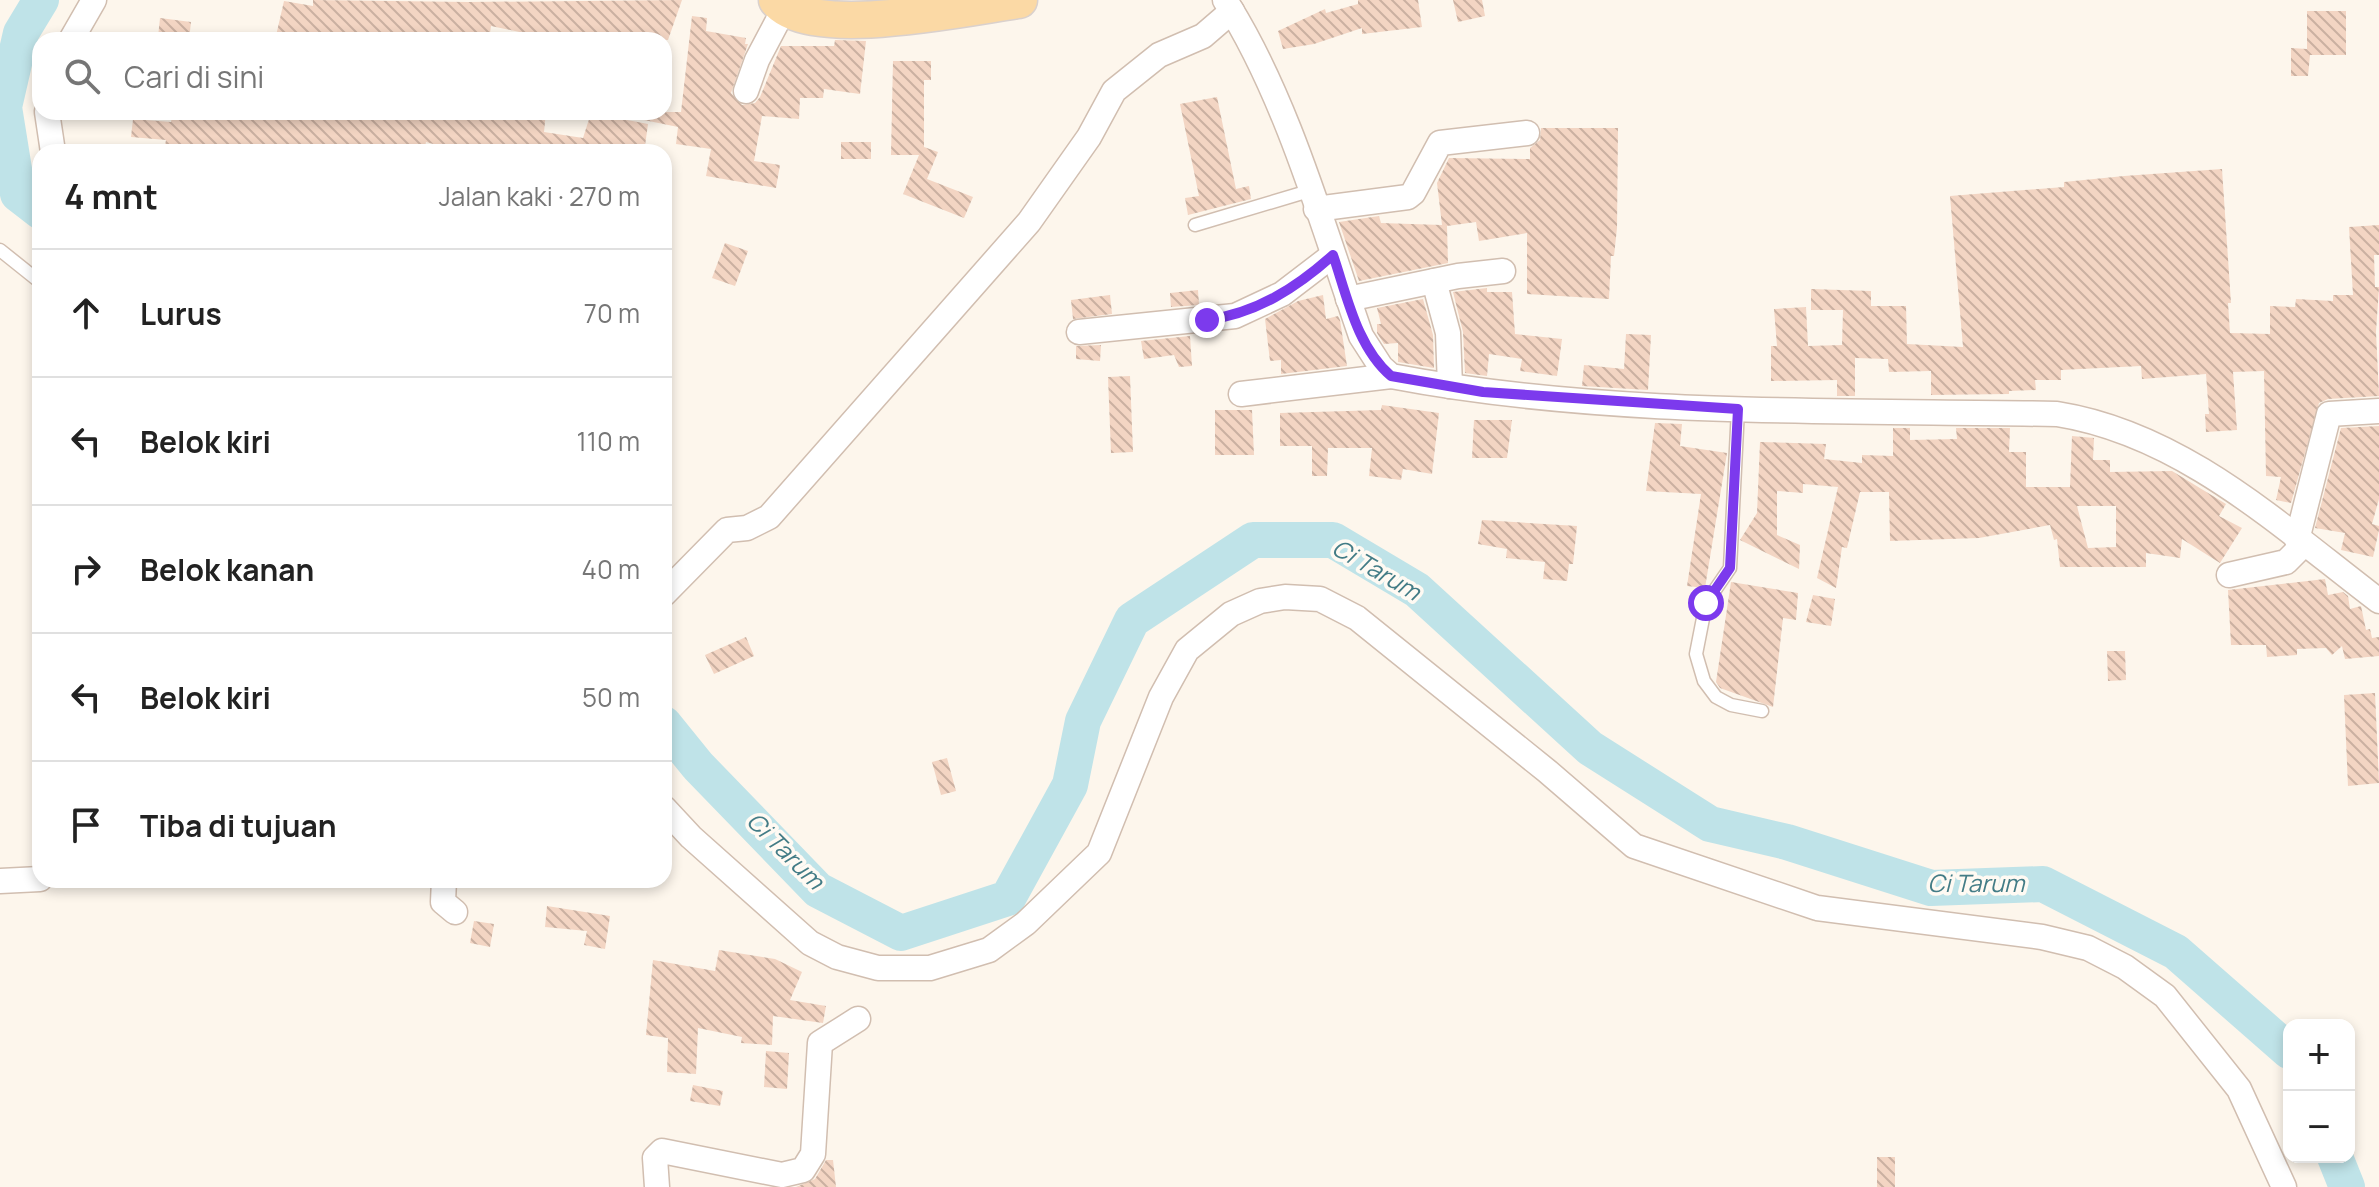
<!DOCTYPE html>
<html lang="id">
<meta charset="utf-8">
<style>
body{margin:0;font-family:Manrope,sans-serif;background:#f6f6f6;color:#222}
.controls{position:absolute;right:24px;bottom:24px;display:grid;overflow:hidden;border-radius:16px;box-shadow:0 4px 12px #0003}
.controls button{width:72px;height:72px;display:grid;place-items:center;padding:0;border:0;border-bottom:2px solid #e0e0e0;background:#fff;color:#222;font:40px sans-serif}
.stop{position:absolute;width:24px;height:24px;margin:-18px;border:6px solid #7c3aed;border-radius:50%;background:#fff}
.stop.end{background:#7c3aed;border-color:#fff;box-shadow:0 2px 8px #0008}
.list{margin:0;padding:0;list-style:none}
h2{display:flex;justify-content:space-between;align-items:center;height:104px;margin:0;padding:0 32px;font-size:34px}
h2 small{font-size:26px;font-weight:400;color:#767676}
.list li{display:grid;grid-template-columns:52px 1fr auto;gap:24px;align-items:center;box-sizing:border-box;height:128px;padding:0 32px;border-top:2px solid #e0e0e0}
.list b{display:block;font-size:30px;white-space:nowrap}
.list em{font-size:26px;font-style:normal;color:#767676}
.icon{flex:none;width:44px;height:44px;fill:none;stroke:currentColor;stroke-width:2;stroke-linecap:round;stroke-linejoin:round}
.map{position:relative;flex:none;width:2379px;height:1187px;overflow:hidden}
.search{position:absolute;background:#fff;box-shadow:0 4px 12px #0003;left:32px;top:32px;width:640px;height:88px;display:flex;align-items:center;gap:20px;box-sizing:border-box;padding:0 28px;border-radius:24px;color:#767676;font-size:30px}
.panel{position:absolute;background:#fff;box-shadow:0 4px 12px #0003;left:32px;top:144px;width:640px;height:744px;border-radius:24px}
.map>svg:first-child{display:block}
</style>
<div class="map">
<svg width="2379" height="1187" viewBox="0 0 2379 1187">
<defs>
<pattern id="building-back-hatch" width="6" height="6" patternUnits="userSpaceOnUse" patternTransform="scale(2)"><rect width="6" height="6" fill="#f3d5c3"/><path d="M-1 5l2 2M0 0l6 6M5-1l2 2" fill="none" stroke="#cab0a1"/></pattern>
</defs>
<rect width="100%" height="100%" fill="#fdf6ec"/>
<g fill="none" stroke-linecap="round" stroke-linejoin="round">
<g stroke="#bfe3e8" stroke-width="36">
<path d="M40,211l-22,-17 -14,-87 17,-74 20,-33"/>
<path d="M664,724l34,42 120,124 83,43 107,-35 62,-113 13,-64 49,-101 121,-80h80l84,50 173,158 120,76 77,18 144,46 112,-4 133,68 113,99"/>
<path d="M2335,1157l12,30"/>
</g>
</g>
<g fill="url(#building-back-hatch)" fill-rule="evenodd">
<path d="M313,0l155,2 214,-2 -14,40h-53l-20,-6 -1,6h-56v-4l-47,-10 -2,14h-214l9,-39 29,5z"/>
<path d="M1358,0h60l4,27 -60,7v-6l-48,16 -31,5 -5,-18 47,-22 1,4 32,-9z"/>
<path d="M1453,0h29l3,16 -27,6z"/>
<path d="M2307,11h39v44h-36l-2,21h-17v-28l16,1z"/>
<path d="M692,16l15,2 -1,13 40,7 -1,6h3l-17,49 11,12 13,-2 5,-6 21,-51h53l1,-6 31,1 -6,53 -36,-5 -1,9h-23l-1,21 -37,-3 -8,45 26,4 -4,23 -70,-12 5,-27 -35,-5 2,-17 -39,-8 1,-7h41z"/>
<path d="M160,18l31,4 -2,18 -31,-3z"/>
<path d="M893,61h38v19h-7v67l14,5 -11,27 46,18 -9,21 -61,-24 16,-39h-28z"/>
<path d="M1217,97l19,92 13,-3 2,13 -63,16 -3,-17 14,-2 -19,-92z"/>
<path d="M173,112l33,5v-5h72l58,6 1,-6h115l25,6 2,-6h67l-2,20 39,6 8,-25 57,11 -3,22 -10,-2 -2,8h-171l-36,-10 -2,10h-223l-36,-7 1,-5 -35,-3 2,-18 38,3z"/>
<path d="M1541,128h77l-1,100 -3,28h-3l-2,43 -82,-5v-61l-48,8 -3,-19 -29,4 1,37 -89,18 -20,-59 40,-6 2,7 61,2 -5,-42 12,-25 81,1v-11l10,-8z"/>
<rect x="841" y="142" width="30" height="17"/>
<path d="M2222,169l9,134h-3l2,30 40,1v-28l25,1 1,-8 37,2v-6h20l-4,-68 30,-2v30h-5l1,32h4l-3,45 3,64 -51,3 -9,4 -28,100 -15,-3 5,-23 -15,-1 -2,-105 -31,1 4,58 -31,2 -1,-18h4l-3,-40 -64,5 -1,-13 -80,4v10h-26l1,10 -27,1v3l-78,1v-24l-42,1 -1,-13 -33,-1v38h-18v-16l-66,1v-35h6l-3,-37 32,-2 2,39 34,-1 1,-35h-32v-21l60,2v15h35l1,38 56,3 -13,-151 114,-9v-5l60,-6z"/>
<path d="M725,243l23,8 -13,35 -23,-8z"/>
<path d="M1487,288v4h25l3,42 47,5 -5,37 -37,-5 2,-12 -33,-5 -2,22 -22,-3 -2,-41 -10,-40z"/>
<path d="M1198,290l1,15 -28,2 -1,-14z"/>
<path d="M1110,295l2,19 -39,5 -2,-19z"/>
<path d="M1323,295l3,24 12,-3 2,4 7,46 -66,8v-14l-11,1 -5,-42 33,-18z"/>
<path d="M1423,299l10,36 1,33 -36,-6v-19l-14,1 -7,-11v-9h4l-4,-16z"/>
<path d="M1626,334l25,1 -3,55 -66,-4 2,-21 40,4z"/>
<path d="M1190,336l2,30 -13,1 -5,-12 -30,4 -3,-18z"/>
<path d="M1101,345l-1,16 -24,-2v-13z"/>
<path d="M1130,376l3,76 -22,1 -3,-76z"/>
<path d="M1382,405l57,8 -7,61 -29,-5 -2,11 -32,-4 3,-28h-44l-1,28h-15v-30h-32v-33l101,-3z"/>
<path d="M1215,410h37l2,45h-39z"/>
<path d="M1474,420h38l-5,38h-35z"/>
<path d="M1655,423l27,1 -2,22 47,7 -22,135 -18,-2 14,-92 -55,-3z"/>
<path d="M2379,426v73l-7,25 7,2v4l-6,27 -32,-7 4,-17 -30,-5 26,-100z"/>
<path d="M1893,428h17v12l47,-1 -1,-11h54l-1,24h17v35h44l2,-51 22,2 -1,22h17v12l62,-1 54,33 -7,12 23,12 -22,35 -38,-24 -2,19 -34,-5v14h-86l-3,-28 -3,1 -4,-15 -71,13 -89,3 -1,-49h-29l-13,56 -5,-1 -6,41 -19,-10 21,-91 -35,-3v9l-26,-2v44l23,10 -1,24 -59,-29 17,-27 3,-71 66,2 -2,15 38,4v-8l31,1zM2077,506h39v41l-28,1z"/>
<path d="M1482,520l95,6 -4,38h-4l-2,17 -24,-2 2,-17 -39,-4 1,-9 -29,-5z"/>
<path d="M2325,579l3,16 15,-3 5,4 2,13 11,-3 5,24 4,-1 2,9 7,-1v19l-34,3 -3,-13 -10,9 -6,-7 -29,1v6l-30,2 -1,-12h-35l-3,-55z"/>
<path d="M1731,582l67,11 -2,27 -13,-2 -10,89 -53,-19 -4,-6z"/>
<path d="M1813,595l22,4 -4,27 -25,-4z"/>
<path d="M746,637l8,19 -40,18 -9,-19z"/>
<path d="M2107,651h18l1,29 -18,1z"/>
<path d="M2375,693l4,90 -31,3 -4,-91z"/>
<path d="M947,758l9,33 -15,4 -9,-33z"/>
<path d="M547,906l63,10 -5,33 -21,-4 3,-14 -42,-4z"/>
<path d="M474,921l20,3 -4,23 -20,-4z"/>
<path d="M719,950l56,9 27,13 -12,28 36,6 -3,17 -50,-7 -1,29 -31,-2 1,-6 -44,-9 -2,46 -29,-2 1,-34 -22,-3 7,-75 62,11z"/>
<path d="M766,1051l23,2 -2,36 -23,-2z"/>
<path d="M693,1085l30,6 -3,15 -30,-5z"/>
<rect x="1877" y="1157" width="18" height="30"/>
<path d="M826,1160h7l3,27h-40l19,-8z"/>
</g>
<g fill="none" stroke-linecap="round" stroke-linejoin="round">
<defs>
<g id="lane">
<path d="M1195,225l114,-34"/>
<path d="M0,250l40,32"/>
<path d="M1738,409l-8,159 -24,35 -10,51 8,27 12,16 15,8 31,6"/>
</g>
<g id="street">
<path d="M1225,0c62,97 98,227 136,336l20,31 10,9c213,41 449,34 666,38 126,20 223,112 322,187"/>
<path d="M71,40l23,-40"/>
<path d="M746,91l11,-31 27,-51"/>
<path d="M47,112l6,40"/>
<path d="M1316,209l92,-12 5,-4 27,-50 87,-10"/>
<path d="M1434,281l14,52 2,53"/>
<path d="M1348,299l110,-23 45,-5"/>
<path d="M1079,332l156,-16 47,-22 51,-39"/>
<path d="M1241,394l150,-18"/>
<path d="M2297,540l32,-126 50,-3"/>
<path d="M2229,575l57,-13 17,-17"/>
<path d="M664,594l63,-64 20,-2 22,-11 260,-295 60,-85 25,-46 45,-36 44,-19 29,-25"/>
<path d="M664,808l27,29 119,106 27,14 41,11h52l59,-18 37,-27 73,-70 62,-156 26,-47 44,-36 29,-13 25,-4 35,2 37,19 190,153 87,75 183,62 225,29 46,11 37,19 40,29 74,93 45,98"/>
<path d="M444,880l-1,22 12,10"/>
<path d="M0,881l40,-2"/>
<path d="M657,1187l-2,-29 7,-7 120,24 21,-5 10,-16 7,-111 38,-24"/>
</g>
<path id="primary" d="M777,0c33,41 192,7 242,0"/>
</defs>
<use href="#lane" stroke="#d1beb0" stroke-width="15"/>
<use href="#street" stroke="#d1beb0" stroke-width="27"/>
<use href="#primary" stroke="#dad1cd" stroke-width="39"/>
<use href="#lane" stroke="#fff" stroke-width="12"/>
<use href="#street" stroke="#fff" stroke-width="24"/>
<use href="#primary" stroke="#fbd9a5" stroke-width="36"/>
</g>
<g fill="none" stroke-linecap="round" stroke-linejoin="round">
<path stroke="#7c3aed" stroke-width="10" d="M1207,320c50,-7 89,-32 126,-65 14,41 24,92 58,121l92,16 255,17 -8,159 -24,35"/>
</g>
<g text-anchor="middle" stroke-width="7" stroke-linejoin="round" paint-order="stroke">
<g font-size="24" font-style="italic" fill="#437c86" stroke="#fffaf3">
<text transform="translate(1376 570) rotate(30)" y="8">Ci Tarum</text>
<text transform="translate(785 851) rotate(45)" y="8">Ci Tarum</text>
<text x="1976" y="892">Ci Tarum</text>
</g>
</g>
</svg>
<div class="controls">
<button>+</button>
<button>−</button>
</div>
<div class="stop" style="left:1706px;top:603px"></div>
<div class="stop end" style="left:1207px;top:320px"></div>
<div class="search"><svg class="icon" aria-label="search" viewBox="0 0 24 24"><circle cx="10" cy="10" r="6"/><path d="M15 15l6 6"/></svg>Cari di sini</div>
<section class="panel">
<h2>4 mnt<small>Jalan kaki · 270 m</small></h2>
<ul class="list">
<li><svg class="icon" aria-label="ahead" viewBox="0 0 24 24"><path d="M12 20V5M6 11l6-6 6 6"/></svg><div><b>Lurus</b></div><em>70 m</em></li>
<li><svg class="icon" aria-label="left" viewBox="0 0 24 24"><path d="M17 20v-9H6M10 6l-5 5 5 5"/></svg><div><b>Belok kiri</b></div><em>110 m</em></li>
<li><svg class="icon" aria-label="right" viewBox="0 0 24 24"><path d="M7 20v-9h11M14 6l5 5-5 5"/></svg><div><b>Belok kanan</b></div><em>40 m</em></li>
<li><svg class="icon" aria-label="left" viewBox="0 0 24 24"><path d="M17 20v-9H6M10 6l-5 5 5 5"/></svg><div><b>Belok kiri</b></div><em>50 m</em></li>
<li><svg class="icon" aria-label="arrive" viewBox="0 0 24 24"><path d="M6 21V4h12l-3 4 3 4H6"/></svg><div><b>Tiba di tujuan</b></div></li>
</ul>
</section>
</div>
